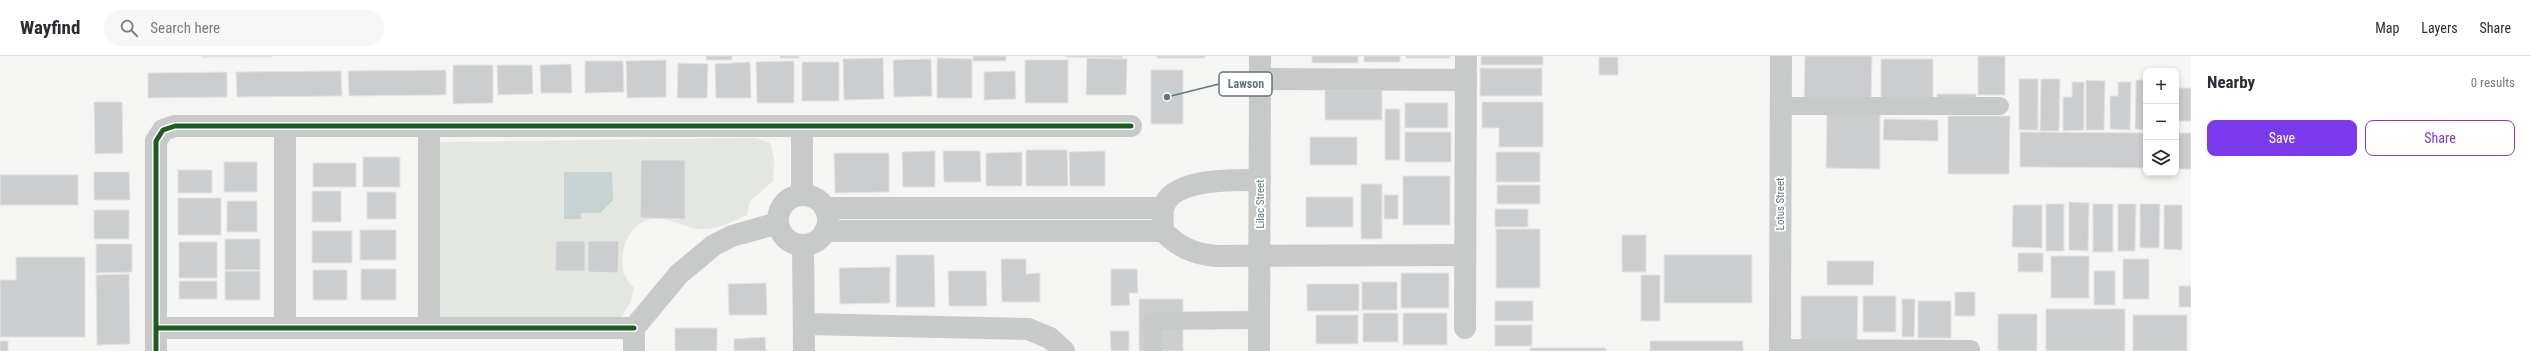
<!DOCTYPE html>
<meta charset="utf-8">
<style>
body{margin:0;font-family:"Roboto Condensed",sans-serif;background:#f7f7f7;color:#2b2b33}
.controls{position:absolute;right:12px;top:12px;display:grid;overflow:hidden;border-radius:8px;box-shadow:0 2px 6px #0003}
.controls button{width:36px;height:36px;display:grid;place-items:center;padding:0;border:0;border-bottom:1px solid #e1e1e2;background:#fff;color:#2b2b33;font:20px sans-serif}
.list{margin:0;padding:0;list-style:none}
h2{display:flex;justify-content:space-between;align-items:center;height:52px;margin:0;padding:0 16px;font-size:17px}
h2 small{font-size:13px;font-weight:400;color:#7c7c81}
.actions{display:flex;gap:8px;padding:12px 16px}
.actions a{flex:1;padding:9px 0;border:1px solid #7c3aed;border-radius:8px;text-align:center;font-size:14px;color:#7c3aed}
.actions .main{background:#7c3aed;color:#fff}
.icon{flex:none;width:22px;height:22px;fill:none;stroke:currentColor;stroke-width:2;stroke-linecap:round;stroke-linejoin:round}
.map{position:relative;flex:none;width:2191px;height:295px;overflow:hidden}
header{display:flex;align-items:center;gap:24px;box-sizing:border-box;height:56px;padding:0 20px;background:#fff;border-bottom:1px solid #e1e1e2}
header strong{font-size:19px}
nav{display:flex;gap:22px;margin-inline-start:auto;font-size:14px}
.search{width:280px;height:36px;background:#f7f7f7;display:flex;align-items:center;gap:10px;box-sizing:border-box;padding:0 14px;border-radius:22px;color:#7c7c81;font-size:15px}
main{display:flex}
aside{flex:1;background:#fff}
.map>svg:first-child{display:block}
</style>
<header>
<strong>Wayfind</strong>
<div class="search"><svg class="icon" aria-label="search" viewBox="0 0 24 24"><circle cx="10" cy="10" r="6"/><path d="M15 15l6 6"/></svg>Search here</div>
<nav><a>Map</a><a>Layers</a><a>Share</a></nav>
</header>
<main>
<div class="map">
<svg width="2191" height="295" viewBox="0 0 2191 295">
<rect width="100%" height="100%" fill="#f5f5f4"/>
<path fill="#e4e7e1" d="M756,82l14,5 4,14 -1,24 -23,20 -3,14c-12,6 -31,14 -44,14 -15,1 -28,-11 -48,-10 -25,1 -36,30 -32,51 1,6 7,13 11,18l-3,13 -11,18 -184,-2v-175z"/>
<path fill="#c8d2d3" d="M564,116h48l1,28 -13,13h-19v6h-17z"/>
<g fill="#cbcdce" stroke="#e4e4e4">
<rect x="202" y="0" width="70" height="1"/>
<rect x="706" y="0" width="26" height="4"/>
<rect x="780" y="0" width="19" height="2"/>
<rect x="973" y="0" width="33" height="5"/>
<path d="M1066,0h56v2l-56,-1z"/>
<rect x="1157" y="0" width="48" height="2"/>
<rect x="1312" y="0" width="46" height="7"/>
<rect x="1364" y="0" width="36" height="6"/>
<rect x="1406" y="0" width="44" height="2"/>
<rect x="1481" y="0" width="62" height="9"/>
<path d="M1805,0h67l-1,46 -67,-1z"/>
<rect x="1978" y="0" width="27" height="39"/>
<rect x="1599" y="1" width="19" height="18"/>
<path d="M883,2l1,41 -40,1 -1,-41z"/>
<path d="M937,2l35,1v39h-35z"/>
<path d="M1087,2l40,1 -1,36h-40z"/>
<path d="M931,3l1,37 -38,1 -1,-37z"/>
<rect x="1881" y="3" width="52" height="39"/>
<path d="M666,4v37l-39,1 -1,-37z"/>
<rect x="1025" y="4" width="43" height="43"/>
<path d="M585,5h38l1,31 -39,1z"/>
<path d="M794,5v42h-37l-1,-41z"/>
<path d="M750,6l1,36h-35l-1,-34z"/>
<rect x="802" y="6" width="37" height="39"/>
<path d="M678,7l30,1 -1,34h-30z"/>
<path d="M571,8l1,29h-31l-1,-28z"/>
<path d="M453,9h40v38l-40,1z"/>
<path d="M497,9h35l1,29 -35,1z"/>
<rect x="1480" y="12" width="62" height="28"/>
<path d="M446,14v25l-97,1 -1,-25z"/>
<rect x="1151" y="14" width="32" height="54"/>
<path d="M341,15l1,25 -105,1 -1,-25z"/>
<path d="M1015,15l1,28 -32,1v-28z"/>
<path d="M227,16v25l-79,1v-25z"/>
<rect x="2019" y="23" width="19" height="51"/>
<path d="M2041,23h19l-1,52h-19z"/>
<path d="M2086,24l19,1 -1,49h-18z"/>
<path d="M2136,24h10v50l-11,-1z"/>
<path d="M2072,26h12v48l-21,1v-34h9z"/>
<path d="M2118,26h13l-1,48 -20,-1v-33h8z"/>
<rect x="2176" y="32" width="15" height="33"/>
<rect x="1325" y="34" width="57" height="30"/>
<rect x="1937" y="38" width="39" height="10"/>
<path d="M94,46h28l1,51 -28,1z"/>
<path d="M1482,46h61v45h-44v-19h-17z"/>
<rect x="1405" y="47" width="43" height="25"/>
<rect x="1385" y="53" width="15" height="51"/>
<path d="M1827,54l53,1v58l-54,-1z"/>
<path d="M1948,60h62l-1,58h-61z"/>
<path d="M1884,63l54,1v21l-55,-1z"/>
<rect x="1405" y="76" width="46" height="30"/>
<path d="M2020,76l126,1v35l-126,-1z"/>
<rect x="2176" y="77" width="15" height="36"/>
<rect x="1310" y="81" width="47" height="28"/>
<path d="M1026,94h41l1,36h-42z"/>
<path d="M935,95v36h-32l-1,-35z"/>
<path d="M943,95h37l1,31h-37z"/>
<path d="M1105,95v35h-35l-1,-34z"/>
<path d="M1022,96v34h-36v-33z"/>
<rect x="1496" y="96" width="44" height="30"/>
<path d="M834,97h55v39l-54,1z"/>
<rect x="363" y="101" width="37" height="30"/>
<path d="M641,104h44v59l-45,-1z"/>
<rect x="224" y="106" width="33" height="30"/>
<rect x="313" y="107" width="43" height="24"/>
<rect x="178" y="114" width="34" height="23"/>
<path d="M94,116h35l1,28h-36z"/>
<rect x="0" y="119" width="78" height="30"/>
<rect x="1403" y="120" width="47" height="49"/>
<rect x="1361" y="128" width="21" height="55"/>
<rect x="1497" y="129" width="43" height="19"/>
<rect x="312" y="135" width="29" height="31"/>
<rect x="367" y="136" width="29" height="27"/>
<rect x="1384" y="139" width="14" height="24"/>
<rect x="1306" y="141" width="47" height="30"/>
<rect x="178" y="142" width="43" height="37"/>
<rect x="227" y="145" width="30" height="31"/>
<path d="M2069,146l20,1 -1,48 -19,-1z"/>
<rect x="2046" y="148" width="18" height="47"/>
<rect x="2093" y="148" width="20" height="48"/>
<path d="M2118,148h18l-1,47h-17z"/>
<path d="M2140,148h20l-1,44h-19z"/>
<path d="M2013,149h29v43l-30,-1z"/>
<path d="M2164,149h18v45l-18,-1z"/>
<rect x="1495" y="153" width="33" height="18"/>
<rect x="94" y="154" width="35" height="29"/>
<rect x="1496" y="173" width="44" height="59"/>
<rect x="360" y="174" width="36" height="30"/>
<rect x="312" y="175" width="40" height="32"/>
<rect x="1622" y="179" width="24" height="37"/>
<rect x="225" y="183" width="35" height="31"/>
<path d="M556,185h29v30h-30z"/>
<path d="M588,185h31l-1,32 -30,-1z"/>
<rect x="179" y="186" width="38" height="36"/>
<path d="M96,188h36v28l-36,1z"/>
<rect x="2018" y="197" width="25" height="19"/>
<path d="M896,199h38l1,52h-39z"/>
<rect x="1664" y="199" width="88" height="48"/>
<rect x="2051" y="200" width="38" height="42"/>
<path d="M16,201h69v80h-85v-57h16z"/>
<path d="M1001,203h25v15l14,-1v29h-38z"/>
<rect x="2123" y="203" width="26" height="40"/>
<path d="M1827,205h47l-1,24h-46z"/>
<path d="M890,211v36l-50,1 -1,-36z"/>
<rect x="361" y="213" width="35" height="31"/>
<path d="M1111,213h26l1,24h-9l1,12 -19,1z"/>
<rect x="313" y="214" width="34" height="30"/>
<rect x="225" y="215" width="35" height="29"/>
<path d="M948,215h38l1,35h-38z"/>
<rect x="2094" y="215" width="21" height="34"/>
<rect x="1401" y="217" width="48" height="35"/>
<path d="M129,218l1,70 -33,1 -1,-70z"/>
<rect x="1641" y="219" width="19" height="46"/>
<rect x="179" y="225" width="38" height="18"/>
<rect x="1362" y="226" width="35" height="28"/>
<path d="M766,227l1,32h-38l-1,-31z"/>
<rect x="1307" y="228" width="52" height="27"/>
<rect x="2179" y="230" width="12" height="21"/>
<rect x="1955" y="236" width="20" height="24"/>
<path d="M1801,240h57l-1,47 -56,-1z"/>
<rect x="1863" y="240" width="33" height="36"/>
<rect x="1139" y="243" width="44" height="52"/>
<path d="M1902,243h13l-1,38h-12z"/>
<rect x="1495" y="245" width="38" height="20"/>
<rect x="1918" y="245" width="33" height="37"/>
<rect x="2046" y="253" width="79" height="42"/>
<rect x="1363" y="257" width="35" height="29"/>
<rect x="1403" y="257" width="44" height="32"/>
<rect x="1998" y="258" width="39" height="37"/>
<rect x="1316" y="259" width="42" height="29"/>
<rect x="2133" y="259" width="54" height="36"/>
<rect x="1495" y="269" width="37" height="21"/>
<rect x="675" y="272" width="42" height="23"/>
<path d="M1110,275h19v20h-18z"/>
<path d="M765,281l1,14h-32v-12z"/>
<rect x="0" y="285" width="8" height="10"/>
<rect x="1650" y="285" width="93" height="10"/>
<rect x="1530" y="292" width="76" height="3"/>
</g>
<g fill="none" stroke-linecap="round" stroke-linejoin="round">
<g stroke="#c8caca" stroke-width="18">
<path d="M1781,50h219"/>
<path d="M1780,292l191,1"/>
<path d="M1153,295l-1,-30 107,-1"/>
</g>
<g stroke="#c8caca" stroke-width="22">
<path d="M1260,23l206,1"/>
<path d="M285,70v202"/>
<path d="M429,70v202"/>
<path d="M802,70v68"/>
<path d="M1260,124c-24,0 -90,-3 -97,29 -1,7 0,15 0,22 15,16 31,23 53,25l249,-1"/>
<circle cx="803" cy="164" r="25"/>
<path d="M825,152h338"/>
<path d="M825,175h338"/>
<path d="M803,189l1,106"/>
<path d="M804,268l224,5 22,9 14,13"/>
<path d="M156,272h478"/>
<path d="M1465,272l1,-272"/>
<path d="M156,295v-210l7,-11 12,-4h956"/>
<path d="M634,295v-23l45,-54 35,-29 18,-9 46,-13"/>
<path d="M1259,295l1,-295"/>
<path d="M1780,295l1,-295"/>
</g>
<defs>
<g id="cycleway">
<path d="M156,272h478"/>
<path d="M156,295v-210l7,-11 12,-4h956"/>
</g>
</defs>
<use href="#cycleway" stroke="#fff" stroke-width="8"/>
<use href="#cycleway" stroke="#1b5e20" stroke-width="5"/>
</g>
<g text-anchor="middle" stroke-width="4" stroke-linejoin="round" paint-order="stroke">
<g font-size="11" fill="#63767c" stroke="#fff">
<text transform="translate(1260 148) rotate(-90)" y="4">Lilac Street</text>
<text transform="translate(1780 148) rotate(-90)" y="4">Lotus Street</text>
</g>
</g>
<path fill="none" stroke="#63767c" stroke-width="1.5" d="M1167 41L1219 28"/>
<circle fill="#63767c" stroke="#fff" stroke-width="1.5" cx="1167" cy="41" r="4"/>
<rect fill="#fff" stroke="#63767c" stroke-width="1.5" x="1219" y="16" width="53" height="24" rx="4"/>
<g font-size="12" text-anchor="middle" font-weight="bold" fill="#63767c">
<text x="1246" y="32">Lawson</text>
</g>
</svg>
<div class="controls">
<button>+</button>
<button>−</button>
<button><svg class="icon" aria-label="layers" viewBox="0 0 24 24"><path d="M12 4l9 5-9 5-9-5zM3 14l9 5 9-5"/></svg></button>
</div>
</div>
<aside>
<h2>Nearby<small>0 results</small></h2>
<ul class="list">
</ul>
<div class="actions"><a class="main">Save</a><a>Share</a></div>
</aside>
</main>
